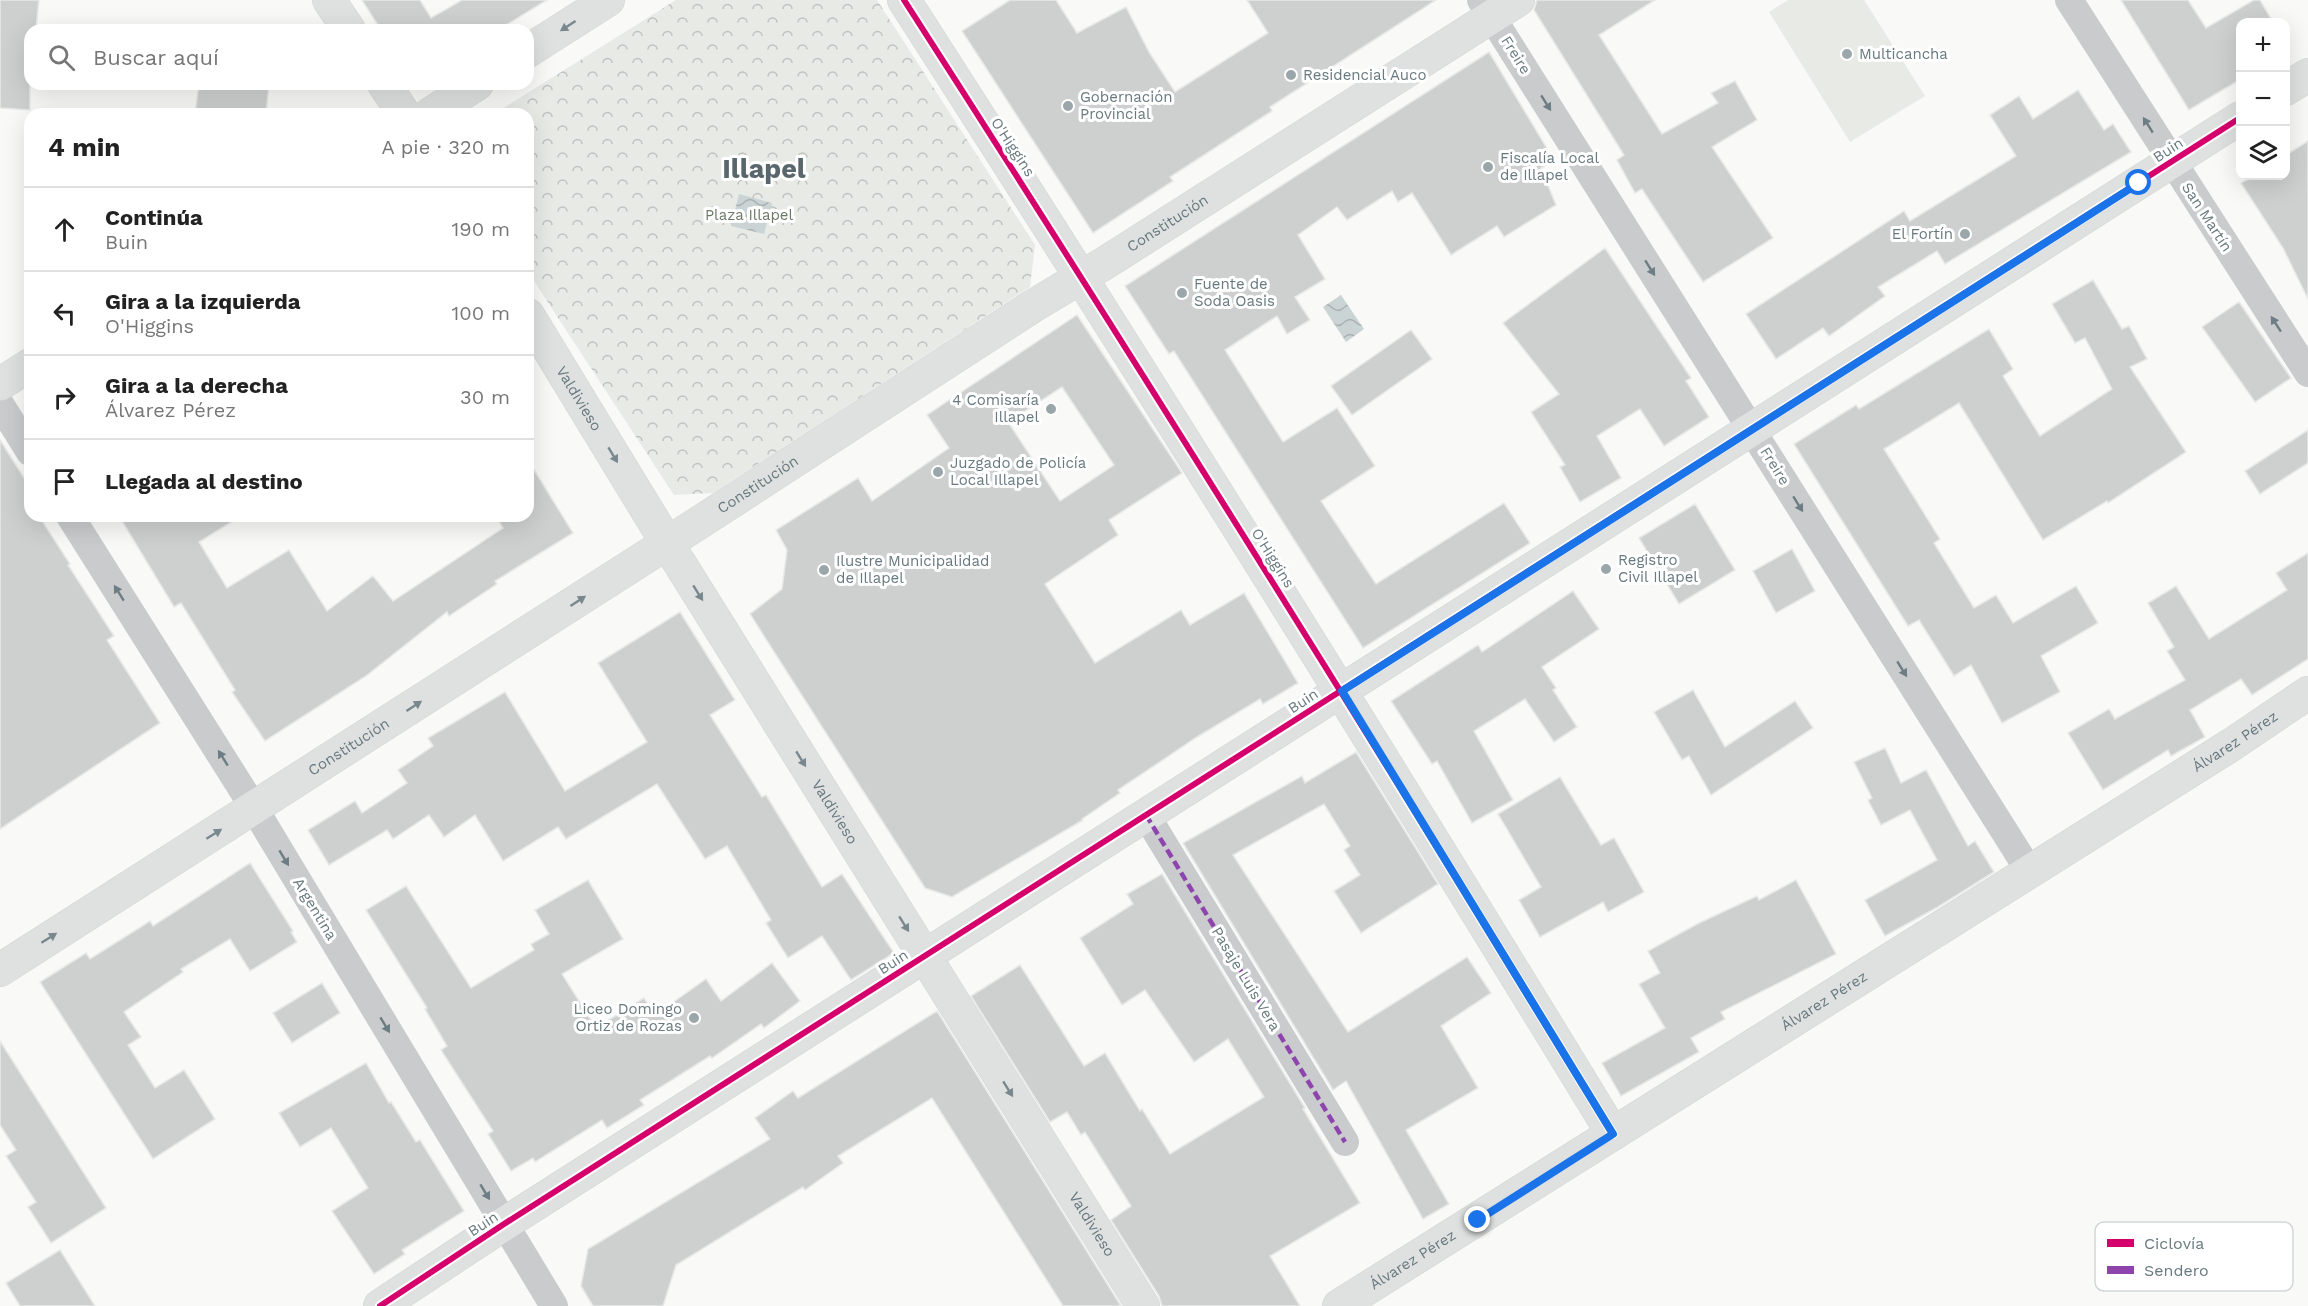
<!DOCTYPE html>
<html lang="es">
<meta charset="utf-8">
<style>
body{margin:0;font-family:"Work Sans",sans-serif;background:#f2f2f2;color:#222}
.controls{position:absolute;right:18px;top:18px;display:grid;overflow:hidden;border-radius:12px;box-shadow:0 6px 24px #0002}
.controls button{width:54px;height:54px;display:grid;place-items:center;padding:0;border:0;border-bottom:2px solid #e0e0e0;background:#fff;color:#222;font:30px sans-serif}
.stop{position:absolute;width:18px;height:18px;margin:-14px;border:4px solid #1a73e8;border-radius:50%;background:#fff}
.stop.end{background:#1a73e8;border-color:#fff;box-shadow:0 2px 6px #0008}
.list{margin:0;padding:0;list-style:none}
h2{display:flex;justify-content:space-between;align-items:center;height:78px;margin:0;padding:0 24px;font-size:26px}
h2 small{font-size:20px;font-weight:400;color:#767676}
.list li{display:grid;grid-template-columns:39px 1fr auto;gap:18px;align-items:center;box-sizing:border-box;height:84px;padding:0 24px;border-top:2px solid #e0e0e0}
.list b{display:block;font-size:22px;white-space:nowrap}
.list p{margin:0;font-size:20px;white-space:nowrap;color:#767676}
.list em{font-size:20px;font-style:normal;color:#767676}
.icon{flex:none;width:33px;height:33px;fill:none;stroke:currentColor;stroke-width:2;stroke-linecap:round;stroke-linejoin:round}
.map{position:relative;flex:none;width:2308px;height:1306px;overflow:hidden}
.search{position:absolute;background:#fff;box-shadow:0 6px 24px #0002;left:24px;top:24px;width:510px;height:66px;display:flex;align-items:center;gap:15px;box-sizing:border-box;padding:0 21px;border-radius:18px;color:#767676;font-size:22px}
.panel{position:absolute;background:#fff;box-shadow:0 6px 24px #0002;left:24px;top:108px;width:510px;height:414px;border-radius:18px}
.map>svg:first-child{display:block}
</style>
<div class="map">
<svg width="2308" height="1306" viewBox="0 0 2308 1306">
<defs>
<pattern id="park-crowns" width="20" height="18" patternUnits="userSpaceOnUse" patternTransform="scale(1.5)"><rect width="20" height="18" fill="#e8eae6"/><path d="M2 6a3 3 0 1 1 6 0M12 15a3 3 0 1 1 6 0" fill="none" stroke="#c0c2c0"/></pattern>
<pattern id="water-waves" width="16" height="10" patternUnits="userSpaceOnUse" patternTransform="scale(1.5)"><rect width="16" height="10" fill="#cbd4d5"/><path d="M0 5q4-4 8 0t8 0" fill="none" stroke="#a9b1b2"/></pattern>
</defs>
<rect width="100%" height="100%" fill="#f9f9f8"/>
<path fill="#e8eae6" d="M1788,0h76l61,96 -75,46 -81,-130z"/>
<path fill="url(#park-crowns)" d="M676,0h201l158,245 -5,42 -317,206 -39,2 -146,-223v-158h-34z"/>
<g fill="url(#water-waves)">
<path d="M739,194l33,9 -8,31 -33,-8z"/>
<path d="M1341,295l23,34 -18,13 -23,-35z"/>
</g>
<g fill="#ced0d0" stroke="#e8e8e8" stroke-width="1.5" fill-rule="evenodd">
<path d="M0,0h39l-3,30h-6v80l-30,-2z"/>
<path d="M362,0h58l11,18 31,-18h85l-49,30h-117z"/>
<path d="M1010,0h46l21,33 49,-26 23,45 26,40 93,-59 -21,-33h189l-166,107 2,4 -102,66 3,4 -80,52 -131,-202z"/>
<path d="M1537,0h118l-56,35 63,99 56,-31 -7,-10 24,-12 22,39 -45,27 61,91 -70,44 -61,-93 -7,4 -18,-33 7,-5 -90,-145z"/>
<path d="M2121,0h67l18,28 48,-28h6l13,22h-32v57l-52,31z"/>
<path d="M1489,52l65,108 -13,8 15,37 -52,32 -7,-11 -46,29 -39,-62 -14,9 -6,-11 -45,29 -10,-13 -39,28 27,44 -30,18 15,23 -23,14 -10,-18 -52,34 58,92 54,-34 38,58 -54,35 55,83 128,-81 26,40 -167,105 -189,-297 -5,3 -44,-68z"/>
<path d="M199,84h70l-3,30h-71z"/>
<path d="M2078,90l26,40 9,-6 18,28 -186,112 -8,-13 -59,36 7,9 -56,40 -6,-8 -47,31 -30,-45 158,-103 6,10 106,-65 -26,-41 29,-19 14,23z"/>
<path d="M2308,141v158l-25,-51 -42,-65 12,-7h33v-21z"/>
<path d="M1605,248l86,130 -5,3 23,36 -45,29 -24,-37 -43,27 24,42 -41,24 -20,-35 5,-2 -34,-53 28,-18 -56,-71z"/>
<path d="M2093,280l29,49 7,-3 18,33 -17,8 56,85 -78,51 -1,-2 -64,39 -84,-137 -75,46 56,90 -6,4 40,65 22,-13 17,28 63,-37 22,37 -57,33 19,36 -58,31 -31,-58 -17,11 -35,-56 -11,6 -114,-182 62,-39 3,4 130,-80 24,40 -10,7 37,60 72,-47 -27,-51 -10,5 -23,-39z"/>
<path d="M2239,302l52,76 -36,24 -53,-75z"/>
<path d="M1077,315l105,158 -73,47 9,15 -73,49 50,79 86,-53 9,15 54,-32 54,90 -35,21 -3,-5 -63,38 -79,53 2,3 -38,26 1,1 -131,77 -27,-9 -175,-274 32,-25 5,-39 -11,-20 82,-52 14,23 77,-53 -22,-33zM1062,387l52,78 -54,36 -52,-79z"/>
<path d="M1411,330l21,29 -80,56 -21,-29z"/>
<path d="M2308,430v33l-48,31 -15,-23z"/>
<path d="M0,440l30,47v29h9l31,48 -2,1 46,71 -7,4 53,83 -160,106z"/>
<path d="M528,460l45,73 -78,48 2,3 -48,32 -2,-4 -81,64 -101,65 -33,-49 3,-2 -54,-87 -7,4 -55,-91h122l-42,26 28,46 62,-38 38,61 46,-35 20,25 110,-73 -7,-12h32z"/>
<path d="M1695,504l40,66 -56,34 -40,-66z"/>
<path d="M1792,549l23,42 -39,22 -23,-42z"/>
<path d="M2308,553v106l-56,36 -11,-16 -51,31 15,27 -34,19 -3,-6 -65,40 -35,-57 41,-24 6,10 70,-39 -18,-29 7,-4 -26,-44 28,-17 33,53 78,-49 -11,-17z"/>
<path d="M1573,591l26,38 -57,38 14,21 -3,2 24,37 -23,15 -29,-43 -51,32 39,69 -41,23 -35,-62 -5,3 -41,-63 87,-56 4,7z"/>
<path d="M680,612l55,88 -25,15 52,82 4,-2 56,92 20,-13 52,79 -43,27 -29,-44 -34,22 -22,-35 5,-3 -44,-74 -22,13 -48,-75 -91,55 -8,-12 -55,34 -28,-46 -31,22 -15,-22 -36,24 -6,-9 -58,35 -21,-35 47,-29 7,12 45,-30 -9,-13 35,-24 -5,-8 77,-46 60,99 82,-49 -49,-79z"/>
<path d="M1693,690l32,57 70,-46 18,27 -102,67 -22,-39 -7,4 -28,-48z"/>
<path d="M1885,748l16,35 25,-13 42,76 7,-5 19,31 -56,35 -53,29 -20,-36 72,-40 -27,-50 -29,15 -13,-25 4,-2 -18,-36z"/>
<path d="M1356,752l82,132 -77,49 -27,-42 26,-16 -16,-25 6,-4 -26,-42 -91,51 115,177 119,-75 24,36 -50,33 37,62 -72,42 43,74 -26,15 -77,-138 -13,9 -150,-247 119,-67 3,7z"/>
<path d="M1560,777l41,68 13,-7 30,54 -36,20 -5,-10 -63,35 -21,-37 22,-13 -43,-73z"/>
<path d="M250,863l43,68 -2,1 6,10 -47,29 -20,-32 -49,30 2,3 -59,40 17,25 -13,8 27,43 29,-18 31,49 -62,40 -113,-177 46,-29 4,6 60,-38 3,5z"/>
<path d="M1162,874l143,234 -2,1 57,94 -90,53 30,50h-138l-3,-10 -48,-76 20,-14 -46,-74 -4,3 -14,-23 -17,10 -79,-126 49,-31 64,101 21,-13 35,58 2,-2 28,45 94,-57 -36,-58 -34,23 -49,-72 -23,15 -42,-67 53,-34 -6,-10z"/>
<path d="M588,880l35,59 -61,35 34,54 48,-30 11,17 51,-36 15,22 51,-38 28,38 -36,27 -3,-4 -49,34 -2,-2 -70,44 4,5 -37,23 -5,-8 -67,42 -2,-4 -22,13 -23,-37 5,-3 -52,-81 6,-4 -22,-37 2,-1 -61,-98 40,-24 65,102 63,-38 -3,-6 18,-10 -14,-24z"/>
<path d="M1796,880l40,74 -115,58 4,7 -34,19 8,14 -78,44 -19,-33 63,-35 -26,-44 21,-11 -12,-22 51,-28 58,-27 2,4z"/>
<path d="M322,983l18,30 -48,30 -19,-30z"/>
<path d="M937,1011l184,295h-58l-131,-208 -94,58 5,7 -38,27 -2,-3 -127,78 -13,41h-70l-12,-20 7,-37 182,-110 -15,-21 38,-27 5,7z"/>
<path d="M0,1041l106,167 -55,35 -23,-36 8,-5 -30,-46 10,-6 -16,-25z"/>
<path d="M366,1063l23,40 2,-1 25,40 4,-2 44,71 -62,39 3,4 -31,20 -42,-63 36,-23 -37,-60 -31,19 -21,-34z"/>
<path d="M60,1250l35,56h-75l-14,-23z"/>
</g>
<g fill="none" stroke-linecap="round" stroke-linejoin="round">
<defs>
<g id="secondary">
<path d="M329,0l20,30"/>
<path d="M904,0c241,375 477,754 709,1134"/>
<path d="M384,84l20,30"/>
<path d="M2286,89l22,-14"/>
<path id="s1" d="M528,315l139,228 476,763"/>
<path d="M380,1306l124,-82 1736,-1106"/>
<path id="s2" d="M1339,1306l892,-561 77,-52"/>
</g>
<g id="primary">
<path d="M528,51l80,-51"/>
<path d="M430,114l47,-30"/>
<path d="M0,384l30,-19"/>
<path id="s3" d="M0,970l697,-446 336,-218 72,-43 413,-263"/>
</g>
</defs>
<use href="#secondary" stroke="#d3d5d5" stroke-width="34"/>
<use href="#primary" stroke="#d4d5d5" stroke-width="34"/>
<g stroke="#c9cbcc" stroke-width="28">
<path d="M1481,0l549,872"/>
<path d="M2069,0l239,373"/>
<path d="M0,404l30,48"/>
<path d="M70,516l184,292 300,498"/>
<path d="M1146,815l199,327"/>
</g>
<use href="#secondary" stroke="#dfe0e0" stroke-width="33"/>
<use href="#primary" stroke="#dfe0e0" stroke-width="33"/>
<path stroke="#8e44ad" stroke-width="4.5" stroke-dasharray="9 4.5" stroke-linecap="butt" d="M1146,815l199,327"/>
<defs>
<g id="cycleway">
<path d="M904,0c241,375 477,754 709,1134"/>
<path d="M380,1306l124,-82 1736,-1106"/>
</g>
</defs>
<use href="#cycleway" stroke="#fff" stroke-width="10"/>
<use href="#cycleway" stroke="#d6006c" stroke-width="6"/>
</g>
<defs><path id="oneway-solid" d="M-6-.8H1V-3.2L6.5 0L1 3.2V.8H-6Z" transform="scale(1.5)"/></defs>
<g fill="#79888e">
<use href="#oneway-solid" transform="translate(568 26) rotate(147)"/>
<use href="#oneway-solid" transform="translate(613 455) rotate(59)"/>
<use href="#oneway-solid" transform="translate(698 593) rotate(58)"/>
<use href="#oneway-solid" transform="translate(578 601) rotate(-33)"/>
<use href="#oneway-solid" transform="translate(414 706) rotate(-33)"/>
<use href="#oneway-solid" transform="translate(801 759) rotate(58)"/>
<use href="#oneway-solid" transform="translate(214 834) rotate(-32)"/>
<use href="#oneway-solid" transform="translate(904 924) rotate(58)"/>
<use href="#oneway-solid" transform="translate(49 938) rotate(-32)"/>
<use href="#oneway-solid" transform="translate(1008 1089) rotate(58)"/>
</g>
<g fill="#6c7d83">
<use href="#oneway-solid" transform="translate(1546 103) rotate(58)"/>
<use href="#oneway-solid" transform="translate(2148 125) rotate(-122)"/>
<use href="#oneway-solid" transform="translate(1650 268) rotate(58)"/>
<use href="#oneway-solid" transform="translate(2276 324) rotate(-123)"/>
<use href="#oneway-solid" transform="translate(1798 504) rotate(58)"/>
<use href="#oneway-solid" transform="translate(119 593) rotate(-122)"/>
<use href="#oneway-solid" transform="translate(1902 669) rotate(58)"/>
<use href="#oneway-solid" transform="translate(223 758) rotate(-122)"/>
<use href="#oneway-solid" transform="translate(284 858) rotate(59)"/>
<use href="#oneway-solid" transform="translate(385 1025) rotate(59)"/>
<use href="#oneway-solid" transform="translate(485 1192) rotate(59)"/>
</g>
<g fill="none" stroke-linecap="round" stroke-linejoin="round">
<path stroke="#1a73e8" stroke-width="8" d="M1478,1220l135,-86 -271,-443 797,-508"/>
</g>
<g fill="#9aa6a9" stroke="#fff" stroke-width="2">
<circle cx="1847" cy="54" r="6"/>
<circle cx="1291" cy="75" r="6"/>
<circle cx="1068" cy="106" r="6"/>
<circle cx="1488" cy="167" r="6"/>
<circle cx="1965" cy="234" r="6"/>
<circle cx="1182" cy="293" r="6"/>
<circle cx="1051" cy="409" r="6"/>
<circle cx="938" cy="472" r="6"/>
<circle cx="1606" cy="569" r="6"/>
<circle cx="824" cy="570" r="6"/>
<circle cx="694" cy="1018" r="6"/>
</g>
<g text-anchor="middle" stroke-width="6" stroke-linejoin="round" paint-order="stroke">
<g font-size="15" fill="#67797f" stroke="#fff" text-anchor="start">
<text x="1859" y="59">Multicancha</text>
<text x="1303" y="80">Residencial Auco</text>
<text x="1080" y="102">Gobernación<tspan x="1080" dy="17">Provincial</tspan></text>
<text x="1500" y="163">Fiscalía Local<tspan x="1500" dy="17">de Illapel</tspan></text>
<text x="1953" y="239" text-anchor="end">El Fortín</text>
<text x="1194" y="289">Fuente de<tspan x="1194" dy="17">Soda Oasis</tspan></text>
<text x="1039" y="405" text-anchor="end">4 Comisaría<tspan x="1039" dy="17">Illapel</tspan></text>
<text x="950" y="468">Juzgado de Policía<tspan x="950" dy="17">Local Illapel</tspan></text>
<text x="1618" y="565">Registro<tspan x="1618" dy="17">Civil Illapel</tspan></text>
<text x="836" y="566">Ilustre Municipalidad<tspan x="836" dy="17">de Illapel</tspan></text>
<text x="682" y="1014" text-anchor="end">Liceo Domingo<tspan x="682" dy="17">Ortiz de Rozas</tspan></text>
</g>
<g font-size="15" fill="#67797f" stroke="#fff">
<text transform="translate(1516 55) rotate(58)" y="5">Freire</text>
<text transform="translate(1013 147) rotate(57)" y="5">O'Higgins</text>
<text transform="translate(2168 150) rotate(-33)" y="5">Buin</text>
<text transform="translate(2207 217) rotate(57)" y="5">San Martín</text>
<text dy="5" stroke="none"><textPath href="#s3" startOffset="1386">Constitución</textPath></text>
<text dy="5" stroke="none"><textPath href="#s1" startOffset="98">Valdivieso</textPath></text>
<text transform="translate(1775 466) rotate(58)" y="5">Freire</text>
<text dy="5" stroke="none"><textPath href="#s3" startOffset="900">Constitución</textPath></text>
<text transform="translate(1273 558) rotate(58)" y="5">O'Higgins</text>
<text transform="translate(1303 701) rotate(-33)" y="5">Buin</text>
<text dy="5" stroke="none"><textPath href="#s2" startOffset="1059">Álvarez Pérez</textPath></text>
<text dy="5" stroke="none"><textPath href="#s3" startOffset="414">Constitución</textPath></text>
<text dy="5" stroke="none"><textPath href="#s1" startOffset="584">Valdivieso</textPath></text>
<text transform="translate(315 909) rotate(59)" y="5">Argentina</text>
<text transform="translate(893 962) rotate(-33)" y="5">Buin</text>
<text transform="translate(1246 979) rotate(59)" y="5">Pasaje Luis Vera</text>
<text dy="5" stroke="none"><textPath href="#s2" startOffset="573">Álvarez Pérez</textPath></text>
<text transform="translate(483 1224) rotate(-33)" y="5">Buin</text>
<text dy="5" stroke="none"><textPath href="#s1" startOffset="1070">Valdivieso</textPath></text>
<text dy="5" stroke="none"><textPath href="#s2" startOffset="87">Álvarez Pérez</textPath></text>
</g>
<g font-size="15" fill="#6c7866" stroke="#fff">
<text x="749" y="220">Plaza Illapel</text>
</g>
<g font-size="27" font-weight="bold" fill="#59666b" stroke="#fff">
<text x="764" y="178">Illapel</text>
</g>
</g>
<rect x="2095" y="1222" width="198" height="69" rx="9" fill="#fff" stroke="#d1d7d9" stroke-width="1.5"/>
<rect x="2107" y="1239" width="27" height="8" fill="#d6006c"/>
<rect x="2107" y="1266" width="27" height="8" fill="#8e44ad"/>
<g font-size="16" fill="#67797f">
<text x="2144" y="1249">Ciclovía</text>
<text x="2144" y="1276">Sendero</text>
</g>
</svg>
<div class="controls">
<button>+</button>
<button>−</button>
<button><svg class="icon" aria-label="layers" viewBox="0 0 24 24"><path d="M12 4l9 5-9 5-9-5zM3 14l9 5 9-5"/></svg></button>
</div>
<div class="stop" style="left:2139px;top:183px"></div>
<div class="stop end" style="left:1478px;top:1220px"></div>
<div class="search"><svg class="icon" aria-label="search" viewBox="0 0 24 24"><circle cx="10" cy="10" r="6"/><path d="M15 15l6 6"/></svg>Buscar aquí</div>
<section class="panel">
<h2>4 min<small>A pie · 320 m</small></h2>
<ul class="list">
<li><svg class="icon" aria-label="ahead" viewBox="0 0 24 24"><path d="M12 20V5M6 11l6-6 6 6"/></svg><div><b>Continúa</b><p>Buin</p></div><em>190 m</em></li>
<li><svg class="icon" aria-label="left" viewBox="0 0 24 24"><path d="M17 20v-9H6M10 6l-5 5 5 5"/></svg><div><b>Gira a la izquierda</b><p>O'Higgins</p></div><em>100 m</em></li>
<li><svg class="icon" aria-label="right" viewBox="0 0 24 24"><path d="M7 20v-9h11M14 6l5 5-5 5"/></svg><div><b>Gira a la derecha</b><p>Álvarez Pérez</p></div><em>30 m</em></li>
<li><svg class="icon" aria-label="arrive" viewBox="0 0 24 24"><path d="M6 21V4h12l-3 4 3 4H6"/></svg><div><b>Llegada al destino</b></div></li>
</ul>
</section>
</div>
